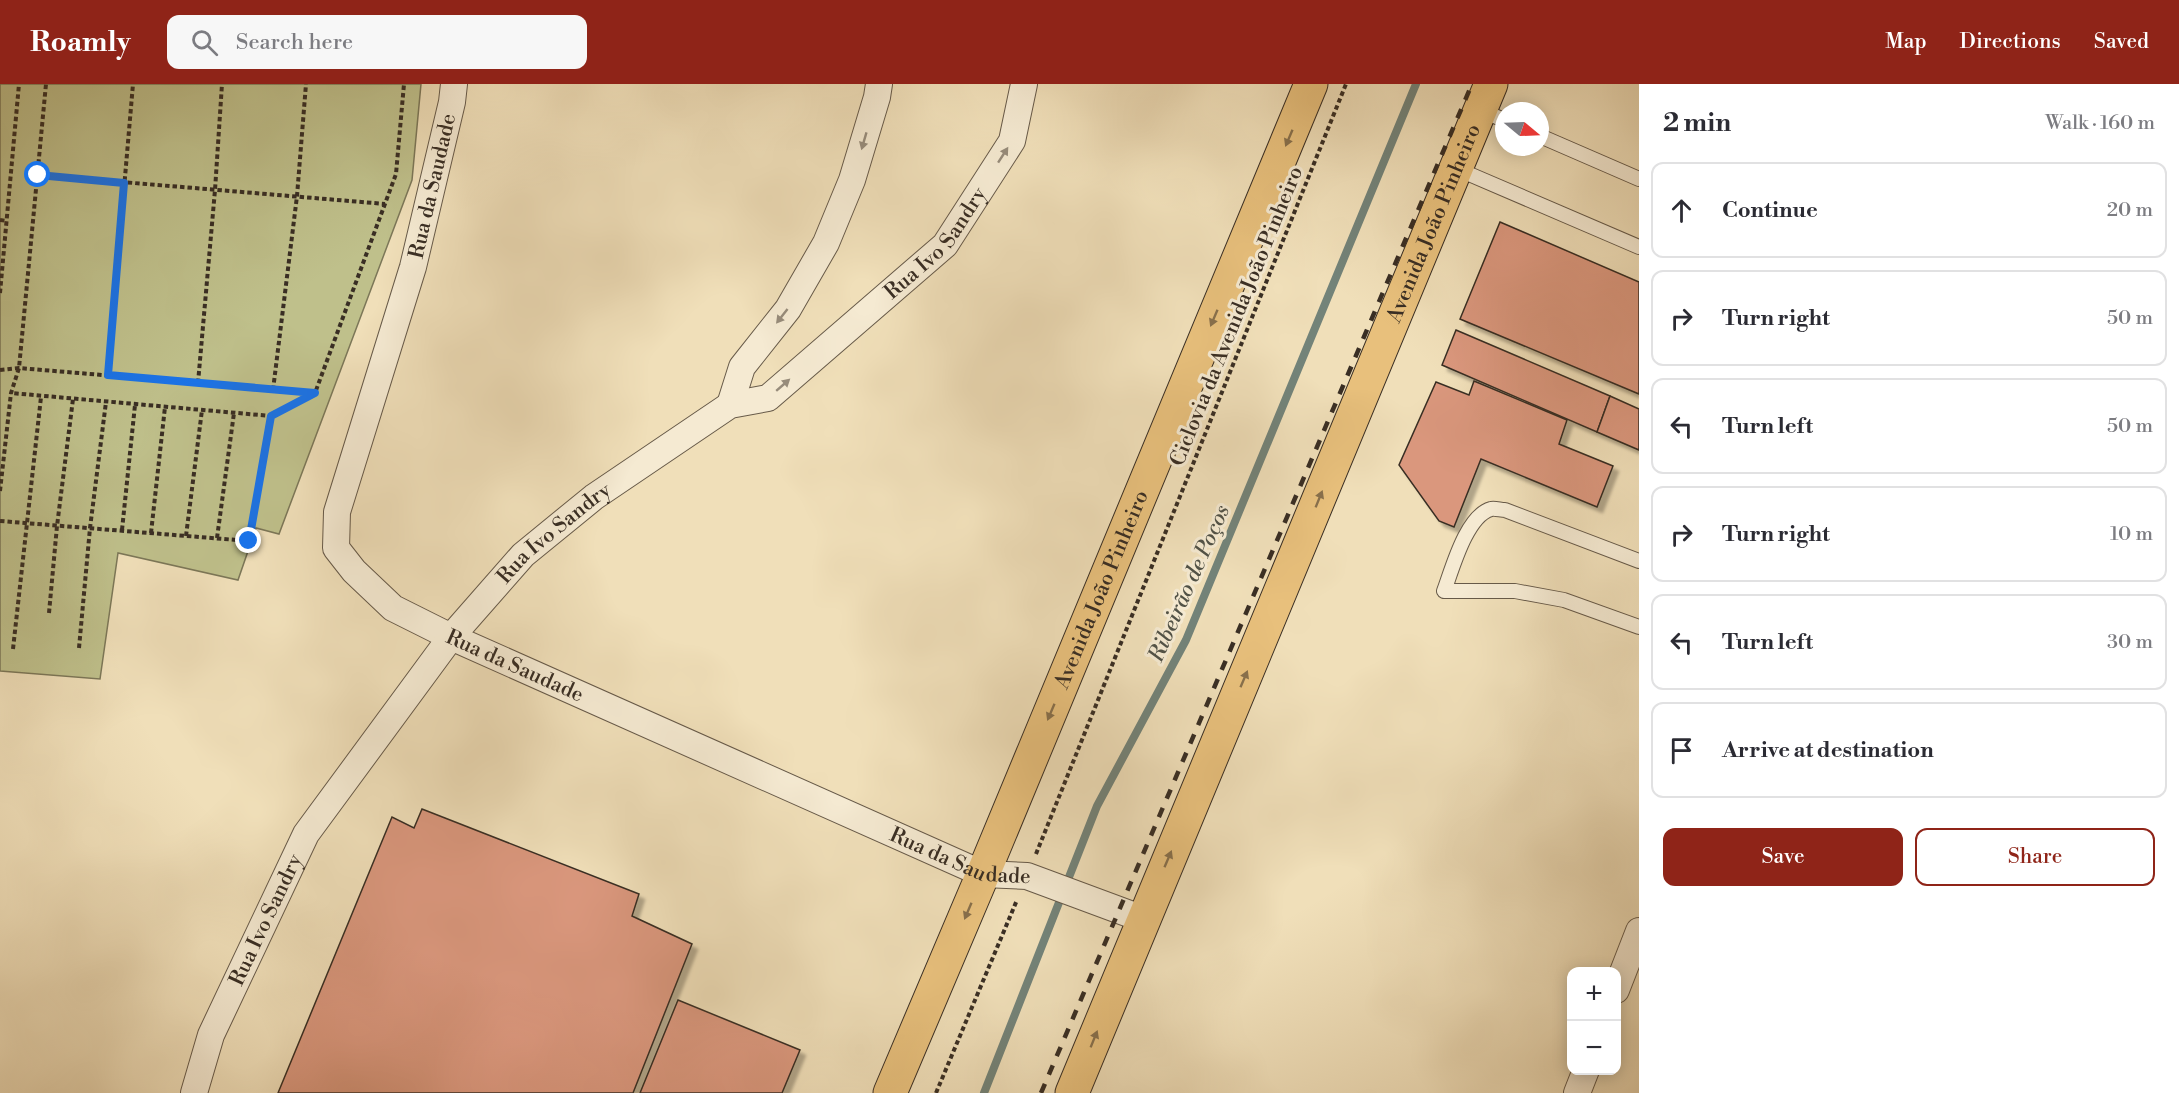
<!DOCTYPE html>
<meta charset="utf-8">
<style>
body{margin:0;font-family:"Libre Bodoni",serif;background:#f7f7f7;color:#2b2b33}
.controls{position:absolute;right:18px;bottom:18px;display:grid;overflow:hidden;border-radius:12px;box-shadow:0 3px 15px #0003}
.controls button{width:54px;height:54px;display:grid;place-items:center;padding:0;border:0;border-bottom:2px solid #e1e1e2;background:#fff;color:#2b2b33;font:30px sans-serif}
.compass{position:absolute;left:1495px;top:18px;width:54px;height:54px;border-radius:50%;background:#fff;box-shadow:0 3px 15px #0003;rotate:109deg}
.stop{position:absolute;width:18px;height:18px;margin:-14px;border:4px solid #1a73e8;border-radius:50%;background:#fff}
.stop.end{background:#1a73e8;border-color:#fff;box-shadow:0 2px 6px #0008}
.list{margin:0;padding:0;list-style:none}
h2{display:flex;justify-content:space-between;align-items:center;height:78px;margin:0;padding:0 24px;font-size:26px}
h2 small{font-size:20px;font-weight:400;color:#7c7c81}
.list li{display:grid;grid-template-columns:39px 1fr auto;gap:18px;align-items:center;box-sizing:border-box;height:96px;margin:0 12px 12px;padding:0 12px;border:2px solid #e1e1e2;border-radius:12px}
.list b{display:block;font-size:22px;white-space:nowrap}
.list em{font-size:20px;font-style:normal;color:#7c7c81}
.actions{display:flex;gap:12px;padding:18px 24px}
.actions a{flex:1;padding:14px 0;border:2px solid #8f2418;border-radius:12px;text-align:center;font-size:21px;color:#8f2418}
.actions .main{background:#8f2418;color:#fff}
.icon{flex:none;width:33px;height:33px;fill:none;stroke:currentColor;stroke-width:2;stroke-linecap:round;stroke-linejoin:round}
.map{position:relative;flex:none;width:1639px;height:1009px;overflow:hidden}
header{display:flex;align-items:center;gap:36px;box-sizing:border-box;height:84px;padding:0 30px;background:#8f2418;color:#fff}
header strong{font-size:28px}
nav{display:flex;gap:33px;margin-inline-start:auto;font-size:21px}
.search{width:420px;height:54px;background:#f7f7f7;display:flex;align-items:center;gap:15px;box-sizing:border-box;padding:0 21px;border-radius:12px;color:#7c7c81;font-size:22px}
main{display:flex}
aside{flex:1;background:#fff}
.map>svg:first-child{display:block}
</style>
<header>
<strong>Roamly</strong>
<div class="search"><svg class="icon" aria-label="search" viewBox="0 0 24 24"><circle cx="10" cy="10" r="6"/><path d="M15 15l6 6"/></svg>Search here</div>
<nav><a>Map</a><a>Directions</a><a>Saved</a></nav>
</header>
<main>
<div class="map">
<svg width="1639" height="1009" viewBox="0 0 1639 1009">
<defs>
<filter id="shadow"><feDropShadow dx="5.5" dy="5.5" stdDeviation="1.5" flood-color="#0004"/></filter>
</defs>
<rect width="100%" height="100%" fill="#f0dfb9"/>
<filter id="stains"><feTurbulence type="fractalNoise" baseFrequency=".00333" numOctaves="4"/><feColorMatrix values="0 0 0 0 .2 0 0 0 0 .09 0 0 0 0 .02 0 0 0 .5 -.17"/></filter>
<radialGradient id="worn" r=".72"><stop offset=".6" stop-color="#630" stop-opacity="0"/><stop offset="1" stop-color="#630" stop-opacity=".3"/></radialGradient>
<path fill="#bfc08b" stroke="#7c7758" stroke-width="1.5" d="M0,0h421l-9,96 -133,354 -23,-6 -18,52 -120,-27 -18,126 -100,-8z"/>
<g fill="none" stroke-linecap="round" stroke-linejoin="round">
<path stroke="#738379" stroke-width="8" d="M984,1009l113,-287 89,-166 230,-556"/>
</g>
<g fill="#da977d" stroke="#392e24" stroke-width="1.5" filter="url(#shadow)">
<path d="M1500,138l139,60v112l-179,-75z"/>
<path d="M1456,246l154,66 -13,36 -155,-67z"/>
<path d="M1474,297l93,39 -8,24 54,22 -16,41 -116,-48 -27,68 -15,-6 -40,-56 37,-83 33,13z"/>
<path d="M1610,312l29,13v41l-42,-18z"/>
<path d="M422,725l217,85 -7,22 60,28 -59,149h-355l114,-276 22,11z"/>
<path d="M678,916l122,50 -18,43h-142z"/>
</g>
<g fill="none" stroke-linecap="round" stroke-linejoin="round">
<defs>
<g id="lane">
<path d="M1480,26l24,10"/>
<path d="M1540,52l99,43"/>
<path d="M1455,84l184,79"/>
<path d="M1639,477l-134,-51c-4,0 -11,-2 -14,-1 -25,7 -39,61 -47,82h71l49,9 75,27"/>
</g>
<g id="street">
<path id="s1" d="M454,0l-2,18 -39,165 -76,245 -1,36 18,23 39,37 58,29 532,237 44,2 116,43"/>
<path d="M730,321l12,-38 46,-58 38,-66 26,-63 25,-83 2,-13"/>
<path d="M1616,906l23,-59"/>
<path id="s2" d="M194,1009l17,-58 95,-201 145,-197 72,-82 71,-58 136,-92 38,-7 177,-153 67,-104 12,-57"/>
<path d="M1577,1009l9,-23"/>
</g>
<g id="primary">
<path id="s3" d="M890,1009l93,-219 328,-790"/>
<path id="s4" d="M1072,1009l419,-1009"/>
</g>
</defs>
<use href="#lane" stroke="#675a49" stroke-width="16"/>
<use href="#street" stroke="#675a49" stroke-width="28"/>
<use href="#primary" stroke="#392e24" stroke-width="35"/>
<g stroke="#392e24" stroke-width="4" stroke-dasharray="4.5 3" stroke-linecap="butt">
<path d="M38,91l347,29"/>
<path d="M0,136l7,1"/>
<path d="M0,209l19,-209"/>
<path d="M0,286l19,-2 296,25"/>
<path d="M108,291l25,-291"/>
<path d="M198,299l17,-193 7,-106"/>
<path d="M273,306l24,-194 9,-112"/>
<path d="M271,332l44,-23 81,-219 8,-90"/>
<path d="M0,407l11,-98 8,-25 27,-284"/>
<path d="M0,437l249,20 22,-125 -260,-23"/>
<path d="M122,446l13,-125"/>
<path d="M151,449l14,-126"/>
<path d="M186,452l16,-126"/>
<path d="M217,454l17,-125"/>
<path d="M49,529l8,-87 16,-127"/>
<path d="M79,564l11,-120 16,-126"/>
<path d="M13,565l28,-252"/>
<path d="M1036,770l310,-770"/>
<path d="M936,1009l81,-193"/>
</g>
<use href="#lane" stroke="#f5ead2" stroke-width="14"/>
<use href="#street" stroke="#f5ead2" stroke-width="26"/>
<use href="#primary" stroke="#e8c07c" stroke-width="33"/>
<path stroke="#392e24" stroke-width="4.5" stroke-dasharray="10 10" stroke-linecap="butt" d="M1041,1009l431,-1009"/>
</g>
<defs><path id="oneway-solid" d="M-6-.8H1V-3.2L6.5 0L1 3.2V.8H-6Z" transform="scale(1.5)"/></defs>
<g fill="#88704c">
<use href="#oneway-solid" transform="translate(1289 54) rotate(113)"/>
<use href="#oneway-solid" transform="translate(1214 234) rotate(113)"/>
<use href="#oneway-solid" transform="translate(1319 415) rotate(-68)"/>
<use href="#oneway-solid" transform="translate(1244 595) rotate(-67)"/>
<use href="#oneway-solid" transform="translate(1051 628) rotate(113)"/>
<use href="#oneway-solid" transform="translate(1168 775) rotate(-67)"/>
<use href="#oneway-solid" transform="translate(968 827) rotate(113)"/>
<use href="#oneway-solid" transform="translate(1094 955) rotate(-68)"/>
</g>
<g fill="#978c7b">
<use href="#oneway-solid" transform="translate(864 57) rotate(106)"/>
<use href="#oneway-solid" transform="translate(1003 71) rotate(-57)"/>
<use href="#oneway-solid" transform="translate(782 232) rotate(128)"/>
<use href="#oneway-solid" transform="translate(783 301) rotate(-41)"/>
</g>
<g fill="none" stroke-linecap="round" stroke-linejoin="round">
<path stroke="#1a73e8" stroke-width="8" d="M38,91l86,8 -16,192 207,18 -44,23 -22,125"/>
</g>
<g text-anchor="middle" stroke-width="6" stroke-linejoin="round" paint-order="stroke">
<g font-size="21" fill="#392e24" stroke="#f5ead2">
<text transform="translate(432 102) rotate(-77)" y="7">Rua da Saudade</text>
<text dy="7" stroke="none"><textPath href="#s4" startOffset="942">Avenida João Pinheiro</textPath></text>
<text dy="7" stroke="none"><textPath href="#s2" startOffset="1160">Rua Ivo Sandry</textPath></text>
<text transform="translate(1236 232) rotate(-68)" y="7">Ciclovia da Avenida João Pinheiro</text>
<text dy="7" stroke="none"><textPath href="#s2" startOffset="674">Rua Ivo Sandry</textPath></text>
<text dy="7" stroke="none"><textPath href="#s3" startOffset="546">Avenida João Pinheiro</textPath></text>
<text dy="7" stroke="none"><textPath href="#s1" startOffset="698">Rua da Saudade</textPath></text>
<text dy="7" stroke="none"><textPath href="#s1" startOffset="1184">Rua da Saudade</textPath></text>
<text dy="7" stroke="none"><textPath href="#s2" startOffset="188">Rua Ivo Sandry</textPath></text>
</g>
<g font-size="22" font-style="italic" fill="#515247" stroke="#f5ead2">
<text transform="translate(1188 499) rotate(-66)" y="8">Ribeirão de Poços</text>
</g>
</g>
<rect width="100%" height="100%" filter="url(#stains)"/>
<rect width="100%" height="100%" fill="url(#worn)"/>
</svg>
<div class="controls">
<button>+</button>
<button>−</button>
</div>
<svg class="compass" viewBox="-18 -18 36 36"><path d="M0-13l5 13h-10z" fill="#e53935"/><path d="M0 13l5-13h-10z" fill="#7c7c81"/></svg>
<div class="stop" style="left:38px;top:91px"></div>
<div class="stop end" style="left:249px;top:457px"></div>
</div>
<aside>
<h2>2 min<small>Walk · 160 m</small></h2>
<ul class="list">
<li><svg class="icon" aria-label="ahead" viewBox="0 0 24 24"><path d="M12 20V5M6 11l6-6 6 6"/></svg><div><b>Continue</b></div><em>20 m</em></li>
<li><svg class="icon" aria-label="right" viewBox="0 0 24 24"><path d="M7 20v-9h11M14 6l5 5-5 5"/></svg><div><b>Turn right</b></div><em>50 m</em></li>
<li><svg class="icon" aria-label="left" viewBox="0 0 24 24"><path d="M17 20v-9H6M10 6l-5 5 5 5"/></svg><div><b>Turn left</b></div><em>50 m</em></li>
<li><svg class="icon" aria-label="right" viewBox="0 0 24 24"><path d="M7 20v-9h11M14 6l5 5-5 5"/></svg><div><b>Turn right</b></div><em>10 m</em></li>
<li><svg class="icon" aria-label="left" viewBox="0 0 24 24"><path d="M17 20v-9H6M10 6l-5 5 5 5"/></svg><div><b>Turn left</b></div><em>30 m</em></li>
<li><svg class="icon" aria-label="arrive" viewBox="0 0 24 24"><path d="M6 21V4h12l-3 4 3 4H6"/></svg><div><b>Arrive at destination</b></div></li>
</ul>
<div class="actions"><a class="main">Save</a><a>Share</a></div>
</aside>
</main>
